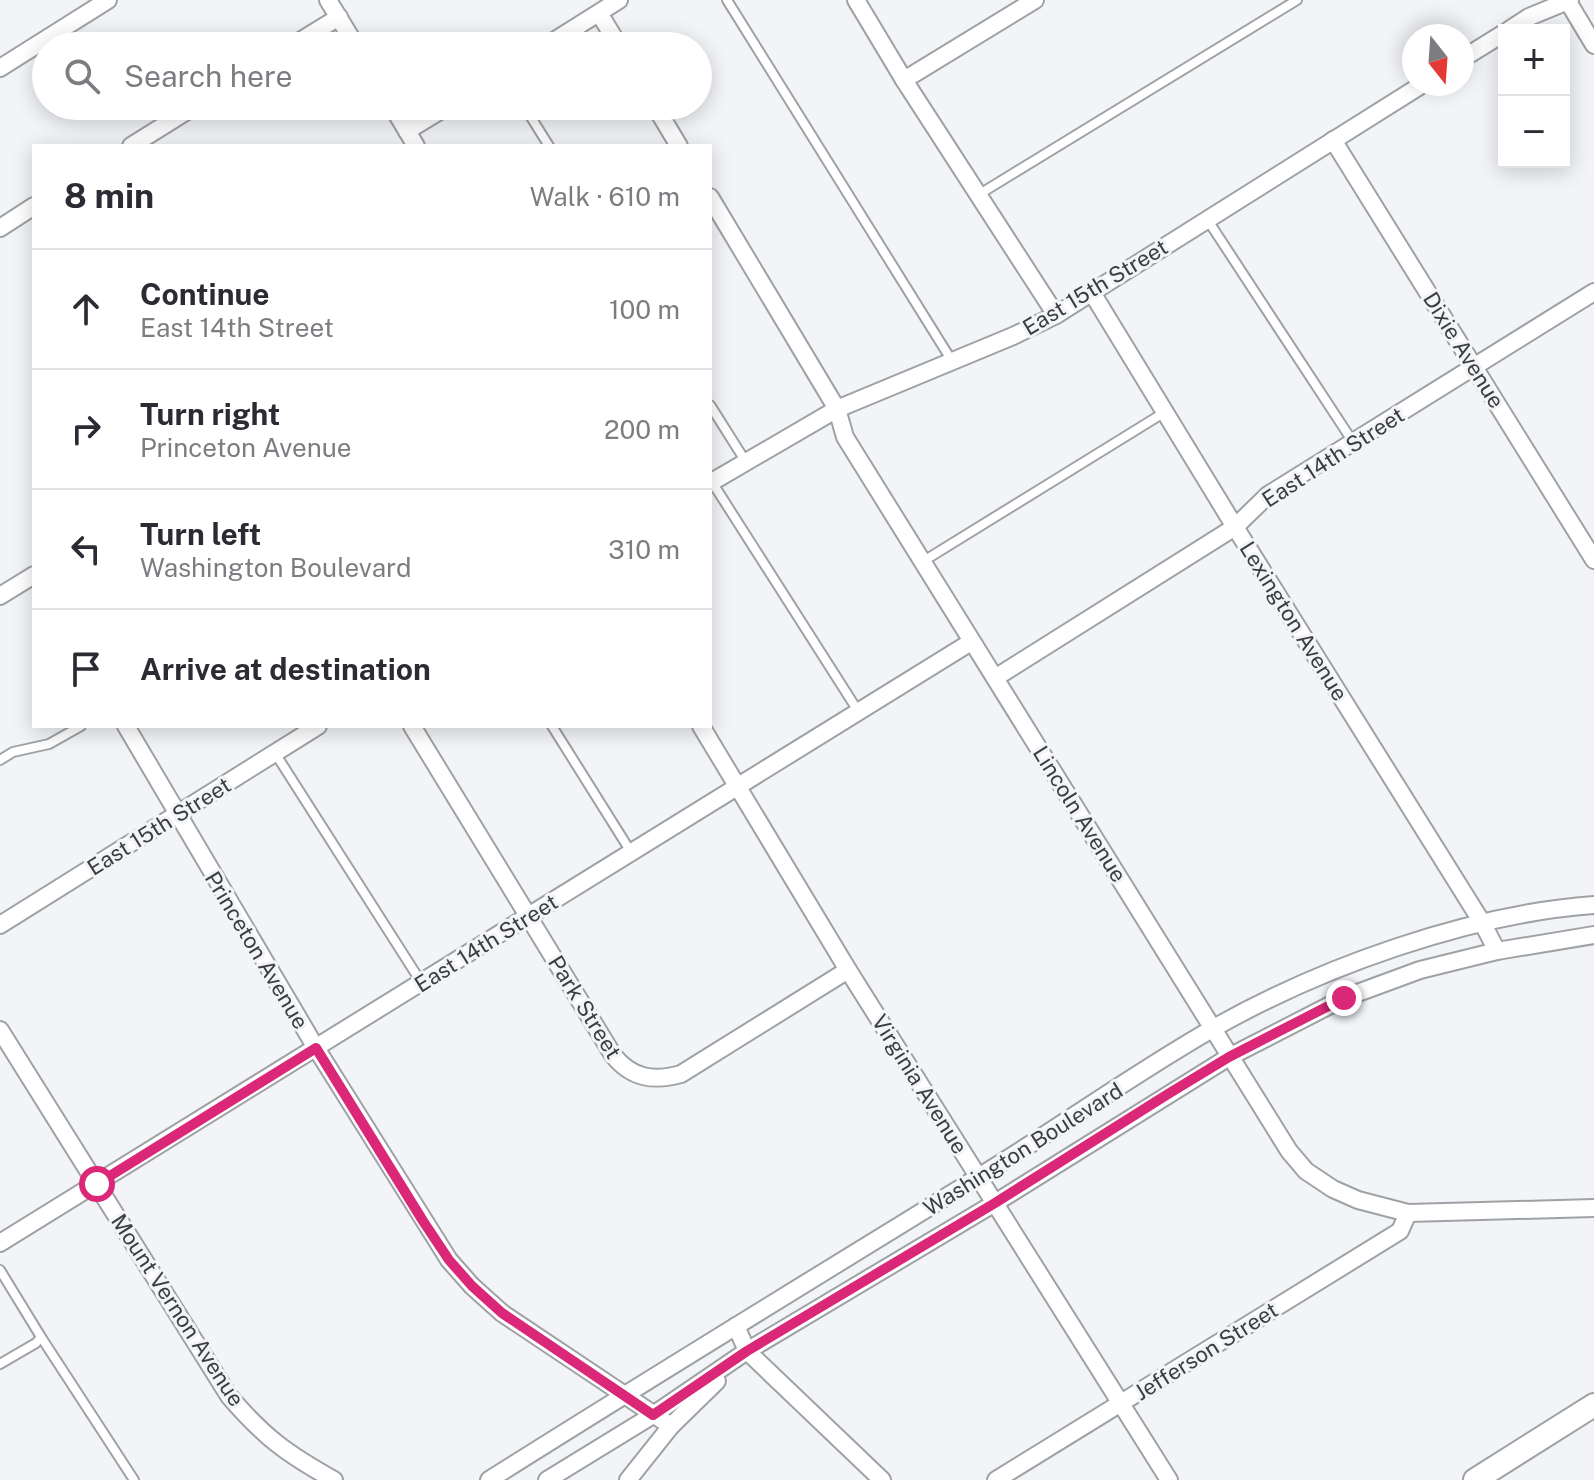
<!DOCTYPE html>
<meta charset="utf-8">
<style>
body{margin:0;font-family:"Public Sans",sans-serif;background:#f2f2f3;color:#2b2b33}
.controls{position:absolute;right:24px;top:24px;display:grid;overflow:hidden;border-radius:0px;box-shadow:0 4px 20px #0003}
.controls button{width:72px;height:72px;display:grid;place-items:center;padding:0;border:0;border-bottom:2px solid #e1e1e2;background:#fff;color:#2b2b33;font:40px sans-serif}
.compass{position:absolute;left:1402px;top:24px;width:72px;height:72px;border-radius:50%;background:#fff;box-shadow:0 4px 20px #0003;rotate:163deg}
.stop{position:absolute;width:24px;height:24px;margin:-18px;border:6px solid #db2777;border-radius:50%;background:#fff}
.stop.end{background:#db2777;border-color:#fff;box-shadow:0 2px 8px #0008}
.list{margin:0;padding:0;list-style:none}
h2{display:flex;justify-content:space-between;align-items:center;height:104px;margin:0;padding:0 32px;font-size:34px}
h2 small{font-size:26px;font-weight:400;color:#7c7c81}
.list li{display:grid;grid-template-columns:52px 1fr auto;gap:24px;align-items:center;box-sizing:border-box;height:120px;padding:0 32px;border-top:2px solid #e1e1e2}
.list b{display:block;font-size:30px;white-space:nowrap}
.list p{margin:0;font-size:26px;white-space:nowrap;color:#7c7c81}
.list em{font-size:26px;font-style:normal;color:#7c7c81}
.icon{flex:none;width:44px;height:44px;fill:none;stroke:currentColor;stroke-width:2;stroke-linecap:round;stroke-linejoin:round}
.map{position:relative;flex:none;width:1594px;height:1480px;overflow:hidden}
.search{position:absolute;background:#fff;box-shadow:0 4px 20px #0003;left:32px;top:32px;width:680px;height:88px;display:flex;align-items:center;gap:20px;box-sizing:border-box;padding:0 28px;border-radius:44px;color:#7c7c81;font-size:30px}
.panel{position:absolute;background:#fff;box-shadow:0 4px 20px #0003;left:32px;top:144px;width:680px;height:584px;border-radius:0px}
.map>svg:first-child{display:block}
</style>
<div class="map">
<svg width="1594" height="1480" viewBox="0 0 1594 1480">
<rect width="100%" height="100%" fill="#f2f4f8"/>
<g fill="none" stroke-linecap="round" stroke-linejoin="round">
<defs>
<g id="lane">
<path d="M727,0l225,361"/>
<path d="M524,106l25,40"/>
<path d="M978,195l319,-195"/>
<path d="M1207,219l146,223"/>
<path d="M710,405l36,57"/>
<path d="M712,482l146,229"/>
<path d="M922,562l243,-150"/>
<path d="M552,726l79,126"/>
<path d="M275,753l146,229"/>
<path d="M0,760l13,-8 36,-8 32,-18"/>
<path d="M0,1270l41,67 -5,6 -36,21"/>
<path d="M41,1337l93,143"/>
</g>
<g id="street">
<path d="M328,0l28,46"/>
<path d="M856,0l48,80 152,235"/>
<path d="M1567,0l27,45"/>
<path d="M599,13l20,33"/>
<path d="M1509,30l20,-13 41,-17"/>
<path d="M292,46l47,-29"/>
<path d="M546,46l73,-46"/>
<path d="M1462,59l42,-26"/>
<path d="M0,68l108,-68"/>
<path d="M904,80l131,-80"/>
<path d="M392,106l24,40"/>
<path d="M655,106l24,40"/>
<path d="M407,131l41,-25"/>
<path d="M1333,140l261,420"/>
<path d="M131,146l64,-40"/>
<path d="M710,197l127,212 8,28 444,714 17,20 27,18 25,11 50,13 186,-5"/>
<path d="M0,228l34,-22"/>
<path d="M1091,291l144,236 248,397 14,27"/>
<path d="M710,483l127,-74 176,-73 43,-21 367,-231"/>
<path d="M0,596l34,-21"/>
<path d="M995,678l240,-151 33,-32 326,-203"/>
<path d="M126,726l190,322 133,212 23,26 30,27 169,113"/>
<path d="M412,726l201,329c18,23 40,27 68,19l167,-104"/>
<path d="M701,726l147,244 321,510"/>
<path d="M0,925l318,-199"/>
<path d="M0,1030l229,366c35,41 58,58 105,84"/>
<path d="M0,1243l971,-601"/>
<path d="M736,1326l11,25 135,129"/>
<path d="M489,1480c160,-101 322,-200 483,-299 81,-49 158,-105 240,-152 109,-62 257,-115 382,-124"/>
<path d="M547,1480l106,-65 94,-64 248,-148 234,-146 115,-59 76,-28 77,-19 97,-16"/>
<path d="M628,1480l43,-54 46,-45"/>
<path d="M996,1480l404,-249 8,-18"/>
</g>
<path id="secondary" d="M1475,1480l119,-75"/>
</defs>
<use href="#lane" stroke="#9fa2a5" stroke-width="12"/>
<use href="#street" stroke="#9fa2a5" stroke-width="20"/>
<use href="#secondary" stroke="#9fa2a5" stroke-width="26"/>
<use href="#lane" stroke="#fff" stroke-width="8"/>
<use href="#street" stroke="#fff" stroke-width="16"/>
<use href="#secondary" stroke="#fff" stroke-width="22"/>
</g>
<g fill="none" stroke-linecap="round" stroke-linejoin="round">
<path stroke="#db2777" stroke-width="10" d="M97,1184l219,-136 107,173 26,39 23,26 30,27 151,102 94,-64 248,-148 173,-109 61,-37 115,-59"/>
</g>
<g text-anchor="middle" stroke-width="6" stroke-linejoin="round" paint-order="stroke">
<g font-size="22" fill="#3c3d3e" stroke="#f2f4f8">
<text transform="translate(1095 287) rotate(-31)" y="8">East 15th Street</text>
<text transform="translate(1464 350) rotate(58)" y="8">Dixie Avenue</text>
<text transform="translate(1333 457) rotate(-33)" y="8">East 14th Street</text>
<text transform="translate(1294 621) rotate(58)" y="8">Lexington Avenue</text>
<text transform="translate(1080 814) rotate(58)" y="8">Lincoln Avenue</text>
<text transform="translate(159 826) rotate(-32)" y="8">East 15th Street</text>
<text transform="translate(486 943) rotate(-32)" y="8">East 14th Street</text>
<text transform="translate(257 950) rotate(59)" y="8">Princeton Avenue</text>
<text transform="translate(585 1007) rotate(58)" y="8">Park Street</text>
<text transform="translate(920 1084) rotate(58)" y="8">Virginia Avenue</text>
<text transform="translate(1023 1149) rotate(-32)" y="8">Washington Boulevard</text>
<text transform="translate(178 1310) rotate(57)" y="8">Mount Vernon Avenue</text>
<text transform="translate(1206 1351) rotate(-32)" y="8">Jefferson Street</text>
</g>
</g>
</svg>
<div class="controls">
<button>+</button>
<button>−</button>
</div>
<svg class="compass" viewBox="-18 -18 36 36"><path d="M0-13l5 13h-10z" fill="#e53935"/><path d="M0 13l5-13h-10z" fill="#7c7c81"/></svg>
<div class="stop" style="left:97px;top:1184px"></div>
<div class="stop end" style="left:1344px;top:998px"></div>
<div class="search"><svg class="icon" aria-label="search" viewBox="0 0 24 24"><circle cx="10" cy="10" r="6"/><path d="M15 15l6 6"/></svg>Search here</div>
<section class="panel">
<h2>8 min<small>Walk · 610 m</small></h2>
<ul class="list">
<li><svg class="icon" aria-label="ahead" viewBox="0 0 24 24"><path d="M12 20V5M6 11l6-6 6 6"/></svg><div><b>Continue</b><p>East 14th Street</p></div><em>100 m</em></li>
<li><svg class="icon" aria-label="right" viewBox="0 0 24 24"><path d="M7 20v-9h11M14 6l5 5-5 5"/></svg><div><b>Turn right</b><p>Princeton Avenue</p></div><em>200 m</em></li>
<li><svg class="icon" aria-label="left" viewBox="0 0 24 24"><path d="M17 20v-9H6M10 6l-5 5 5 5"/></svg><div><b>Turn left</b><p>Washington Boulevard</p></div><em>310 m</em></li>
<li><svg class="icon" aria-label="arrive" viewBox="0 0 24 24"><path d="M6 21V4h12l-3 4 3 4H6"/></svg><div><b>Arrive at destination</b></div></li>
</ul>
</section>
</div>
